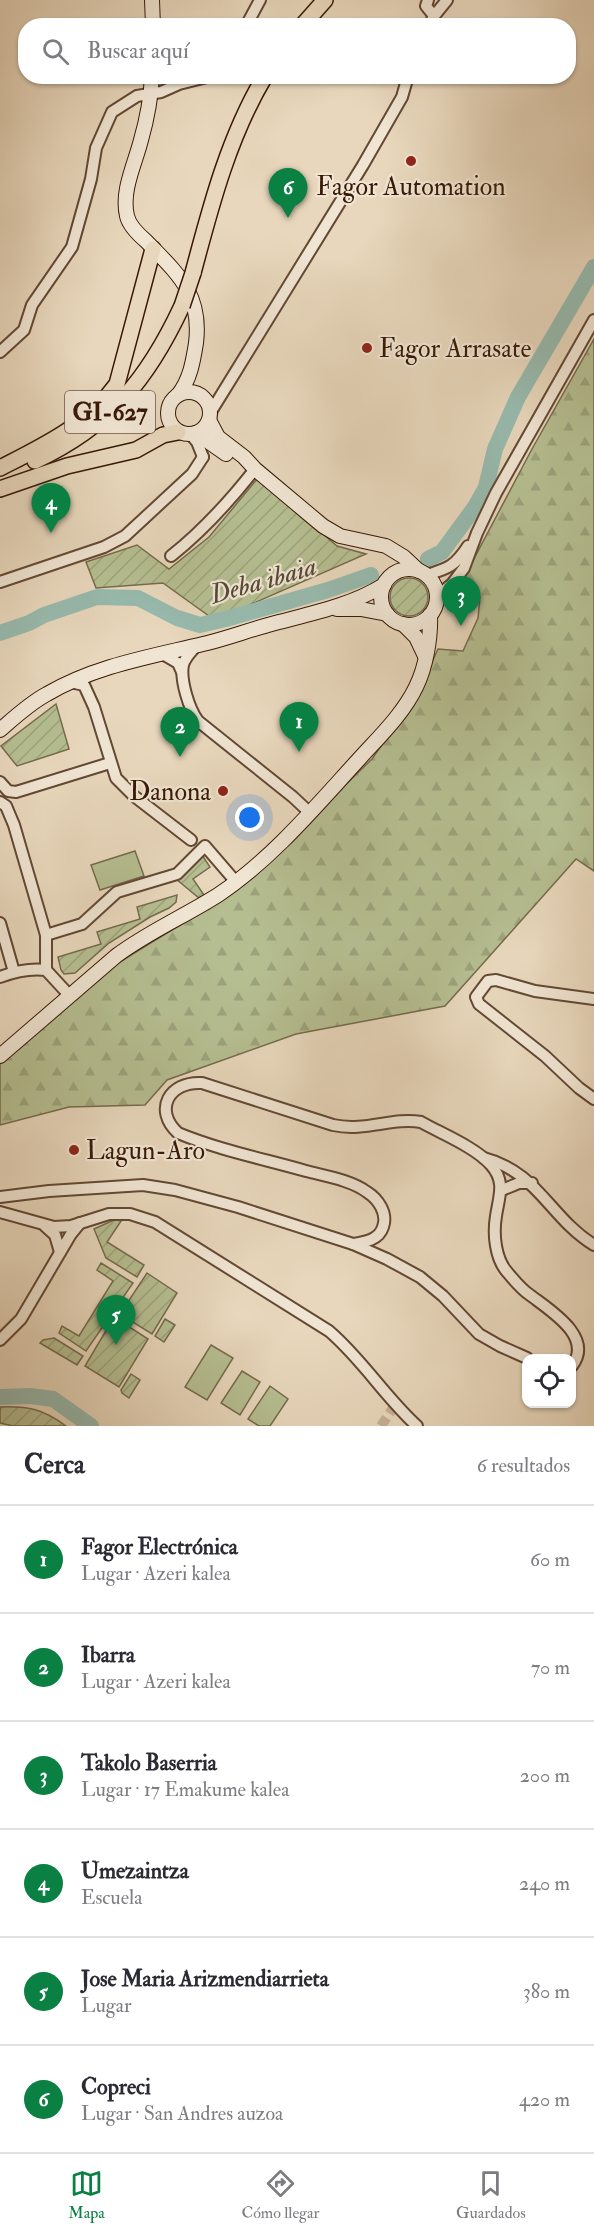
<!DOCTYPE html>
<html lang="es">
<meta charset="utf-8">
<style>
body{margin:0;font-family:"IM FELL Double Pica",serif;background:#f2f2f3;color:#2b2b33}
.controls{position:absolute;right:18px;bottom:18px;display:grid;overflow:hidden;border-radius:12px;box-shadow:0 2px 4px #0004}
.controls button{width:54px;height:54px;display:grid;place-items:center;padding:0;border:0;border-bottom:2px solid #e1e1e2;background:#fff;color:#2b2b33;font:30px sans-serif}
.you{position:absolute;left:250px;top:818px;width:21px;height:21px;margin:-15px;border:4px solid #fff;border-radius:50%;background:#1a73e8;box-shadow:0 0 0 9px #1a73e833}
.badge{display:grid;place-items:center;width:39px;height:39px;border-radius:50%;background:#0b8043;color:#fff;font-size:20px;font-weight:700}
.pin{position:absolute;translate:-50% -50px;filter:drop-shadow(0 2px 3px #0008)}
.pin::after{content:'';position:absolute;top:32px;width:21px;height:18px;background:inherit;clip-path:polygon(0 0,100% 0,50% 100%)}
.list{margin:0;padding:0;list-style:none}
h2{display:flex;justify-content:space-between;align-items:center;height:78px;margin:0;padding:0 24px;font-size:26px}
h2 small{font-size:20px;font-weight:400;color:#7c7c81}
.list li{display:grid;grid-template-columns:39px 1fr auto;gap:18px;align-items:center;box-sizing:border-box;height:108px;padding:0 24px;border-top:2px solid #e1e1e2}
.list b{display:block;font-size:22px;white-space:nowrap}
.list p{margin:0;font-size:20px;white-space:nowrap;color:#7c7c81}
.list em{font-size:20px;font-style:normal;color:#7c7c81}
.icon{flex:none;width:33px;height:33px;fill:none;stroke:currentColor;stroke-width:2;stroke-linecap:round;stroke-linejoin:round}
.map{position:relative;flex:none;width:594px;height:1426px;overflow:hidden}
.search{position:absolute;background:#fff;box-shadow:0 2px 4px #0004;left:18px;right:18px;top:18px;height:66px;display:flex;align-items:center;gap:15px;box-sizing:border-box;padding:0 21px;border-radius:24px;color:#7c7c81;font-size:22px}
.sheet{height:726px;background:#fff}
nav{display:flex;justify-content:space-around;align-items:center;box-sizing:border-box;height:84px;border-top:2px solid #e1e1e2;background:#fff;font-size:16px;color:#7c7c81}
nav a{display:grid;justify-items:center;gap:3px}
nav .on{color:#0b8043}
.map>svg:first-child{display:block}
</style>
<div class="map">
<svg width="594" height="1426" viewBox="0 0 594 1426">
<defs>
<pattern id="forest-firs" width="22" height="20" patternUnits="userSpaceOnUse" patternTransform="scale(1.5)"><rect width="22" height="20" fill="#b5be91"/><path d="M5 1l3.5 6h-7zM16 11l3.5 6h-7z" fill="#9ca37c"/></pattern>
<pattern id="garden-furrows" width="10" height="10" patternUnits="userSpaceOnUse" patternTransform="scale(1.5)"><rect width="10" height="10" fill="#b5be91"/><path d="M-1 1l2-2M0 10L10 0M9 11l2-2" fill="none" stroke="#9ca37c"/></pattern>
</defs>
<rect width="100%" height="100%" fill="#e8d7bc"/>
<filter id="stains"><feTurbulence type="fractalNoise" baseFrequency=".00333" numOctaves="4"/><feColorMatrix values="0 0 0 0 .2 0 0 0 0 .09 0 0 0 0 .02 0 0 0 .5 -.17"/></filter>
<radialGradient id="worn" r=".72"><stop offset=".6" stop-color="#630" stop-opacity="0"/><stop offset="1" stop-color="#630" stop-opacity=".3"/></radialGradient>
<g fill="#b5be91" stroke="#766b4c" stroke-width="1.5">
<path d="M135,851l9,25 -44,14 -9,-25z"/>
<path d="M211,1345l22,13 -26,42 -22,-13z"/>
<path d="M242,1371l18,11 -20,33 -19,-12z"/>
<path d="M270,1386l18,13 -18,27h-11l-11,-7z"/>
</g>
<path fill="url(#forest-firs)" stroke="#766b4c" stroke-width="1.5" d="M594,339v532l-18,-12 -131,147 -149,28 -129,46 -22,25 -76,2 -69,18v-61l110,-96 122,-75 13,-10 127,-124 45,-64 21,-46 25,2 15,-33 2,-21 -21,-10 73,-138z"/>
<g fill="url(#garden-furrows)" stroke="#766b4c" stroke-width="1.5">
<path d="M258,478l79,68 29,8 -128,56 -29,6 -46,-33 -67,5 -10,-26 51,-17 32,24 40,-32z"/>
<circle cx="409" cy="597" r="19"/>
<path d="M56,704l13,45 -52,17 -16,-20z"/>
<path d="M202,855l8,12 -17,12 11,16 -5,3 -23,-19z"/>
<path d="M177,895l-1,7 -7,6 -19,9 -41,26 -34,30 -11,1 -3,-4 -3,-13 43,-13 -4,-12 43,-13 -3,-12z"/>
<path d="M116,1219l5,2 -14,21 37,23 -7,12 -31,-19 -12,-29z"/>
<path d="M101,1263l32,20 -47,68 -27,-18 3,-7 17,10 34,-55 -16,-11z"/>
<path d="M147,1273l30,20 -25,41 -34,-21 6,-5z"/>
<path d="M114,1317l34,22 -29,48 -34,-21z"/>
<path d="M165,1319l10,6 -11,17 -9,-6z"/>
<path d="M54,1338l29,18 -6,9 -37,-22 3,-3z"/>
<path d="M131,1374l9,6 -11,18 -7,-5 -1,-3z"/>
<path d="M0,1407c29,-1 43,2 66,19h-53l-13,-3z"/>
</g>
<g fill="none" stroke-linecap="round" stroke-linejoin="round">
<g stroke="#97baae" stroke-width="16">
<path d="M428,559l14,-7 33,-45 11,-20 9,-38 23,-52 76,-130"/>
<path d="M0,633l29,-10 15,-8 53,-18 41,1 39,20 23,7 26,-6 102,-29 43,-15"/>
<path d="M0,1397l30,-1 23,3 38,27"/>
</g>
<path stroke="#c5b198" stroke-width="10" stroke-dasharray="10 5" stroke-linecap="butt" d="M381,1426l14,-21"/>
<defs>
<g id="street">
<path d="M428,0l-2,6 8,10"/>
<path d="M246,26l14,-26"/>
<path d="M429,26l5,-10 13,-16"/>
<path d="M0,352l24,-22 8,-25 40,-58 19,-68 5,-31 16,-36 25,-16 24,-4 18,-8 32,-8"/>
<path d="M210,418l2,-8 151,-245 39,-68 6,-21"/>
<path d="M191,435l6,7 6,15"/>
<path d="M171,556c33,-26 58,-54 84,-87"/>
<path d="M427,575c22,-7 28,-9 41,-29"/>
<path d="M0,582l104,-35 21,-11 67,-62 11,-17"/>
<path d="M437,596l15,-12 12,-16 13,-35 19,-40 98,-173"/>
<path d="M197,645c-5,6 -12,12 -14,20 -3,15 6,44 15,56l95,76 16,15"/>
<path d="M161,653l17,10 4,9"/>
<path d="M70,682l14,3 10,22 22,71 18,18 57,44"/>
<path d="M0,782l8,9 8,1 94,-29"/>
<path d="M0,802l6,4 8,19 32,110v35"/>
<path d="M0,923l14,49"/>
<path d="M46,935l36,-11 35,-32 60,-18 28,-28 31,36"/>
<path d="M0,977c16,-6 30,-9 46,-7l24,26"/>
<path d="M594,999l-59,-8 -39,-11 -8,1 -12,16 3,7 66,52 34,32 15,11"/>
<path d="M484,1158c54,14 66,60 110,87"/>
<path d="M502,1190l17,-7h13"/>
<path d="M0,1197l49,-6 94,-6 32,5 63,17 115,37 34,15 33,18 23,19 36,38 21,12 27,12"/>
<path d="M0,1212l54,15 17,-1 38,-12h21l25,8 174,109c33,28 56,66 88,95"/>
<path d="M45,1226l10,9 5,17"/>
<path d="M353,1244c12,-2 26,-4 30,-17 5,-14 -5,-28 -16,-35 -16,-12 -42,-16 -61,-21 -42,-12 -87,-21 -128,-38 -25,-23 -9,-52 24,-50l131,42c33,7 59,-8 88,-3 21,12 54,25 70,43 15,17 8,31 5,51 -3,18 -1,43 12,57 7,8 13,16 22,22 21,16 64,42 42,71"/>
<path d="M0,1340l21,-21 50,-85 9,-11"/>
</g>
<g id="secondary">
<path d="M152,0l1,26"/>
<path d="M152,76c-1,22 -5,43 -11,64 -6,24 -20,51 -14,76 2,9 12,19 19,25 32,33 56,53 50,102 -3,19 -6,37 -18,52"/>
<circle cx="189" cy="413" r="21"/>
<path d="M209,420l9,17 26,20 11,12 68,57 17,10 46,10 18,11 15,14"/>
<path d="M196,433l30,21"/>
<circle cx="409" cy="597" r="28"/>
<path d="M337,609h24l26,5"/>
<path d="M403,624l13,13 9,19"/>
<path d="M0,730c15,-13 30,-27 47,-36 48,-28 102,-37 156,-50 22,-5 43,-13 65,-19 40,-11 80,-18 116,-40"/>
<path d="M0,1056l116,-100c32,-24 69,-40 102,-61 54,-36 98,-89 142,-137 20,-22 43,-44 56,-71 10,-20 15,-50 14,-72"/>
</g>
<g id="primary">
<path d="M302,26l23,-26"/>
<path d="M193,273c18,-68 36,-137 72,-197"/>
<path d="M35,461c75,-35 113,-82 147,-155"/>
<path d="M0,468c43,-22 88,-43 117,-84l36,-135"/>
<path d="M0,489l67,-23 69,-16 27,-15 15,-3"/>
</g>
</defs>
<use href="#street" stroke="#634834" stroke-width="14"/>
<use href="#secondary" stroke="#371806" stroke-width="16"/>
<use href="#primary" stroke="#371806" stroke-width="18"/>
<use href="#street" stroke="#f0e5d3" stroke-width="10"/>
<use href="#secondary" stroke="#f0e5d3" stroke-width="14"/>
<use href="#primary" stroke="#e8d7bc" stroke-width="15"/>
<defs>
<path id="primary-bridge" d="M182,306l11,-33"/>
</defs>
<use href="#primary-bridge" stroke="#371806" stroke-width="18" stroke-linecap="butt"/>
<use href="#primary-bridge" stroke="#e8d7bc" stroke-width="15"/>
</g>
<g fill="#8f2418" stroke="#f0e5d3" stroke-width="2">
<circle cx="411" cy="161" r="6"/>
<circle cx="367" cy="348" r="6"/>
<circle cx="223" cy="791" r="6"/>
<circle cx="74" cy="1150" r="6"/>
</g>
<g text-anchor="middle" stroke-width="4.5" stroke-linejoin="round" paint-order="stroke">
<rect fill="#f0e5d3" stroke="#6e5644" stroke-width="1.5" x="65" y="391" width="90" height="42" rx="4.5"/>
<g font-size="24" font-weight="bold" fill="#371806">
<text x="110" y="420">GI-627</text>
</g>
<g font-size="26" fill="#371806" stroke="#f0e5d3" text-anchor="start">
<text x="411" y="195" text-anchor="middle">Fagor Automation</text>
<text x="379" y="357">Fagor Arrasate</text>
<text x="211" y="800" text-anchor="end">Danona</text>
<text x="86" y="1159">Lagun-Aro</text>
</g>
<g font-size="27" font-style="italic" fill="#544938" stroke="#f0e5d3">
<text transform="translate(263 580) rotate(-16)" y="9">Deba ibaia</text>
</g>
</g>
<rect width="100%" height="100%" filter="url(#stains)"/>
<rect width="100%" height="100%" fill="url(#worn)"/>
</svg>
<div class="controls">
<button><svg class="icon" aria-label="locate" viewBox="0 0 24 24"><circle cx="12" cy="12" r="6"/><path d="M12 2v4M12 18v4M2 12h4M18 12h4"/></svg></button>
</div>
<div class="you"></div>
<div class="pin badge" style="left:299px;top:752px">1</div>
<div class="pin badge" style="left:180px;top:757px">2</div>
<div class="pin badge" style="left:461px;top:626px">3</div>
<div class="pin badge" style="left:51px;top:533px">4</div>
<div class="pin badge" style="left:116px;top:1345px">5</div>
<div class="pin badge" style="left:288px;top:218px">6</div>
<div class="search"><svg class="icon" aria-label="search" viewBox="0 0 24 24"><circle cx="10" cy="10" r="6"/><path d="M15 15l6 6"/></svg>Buscar aquí</div>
</div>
<section class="sheet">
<h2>Cerca<small>6 resultados</small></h2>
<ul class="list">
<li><span class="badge">1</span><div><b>Fagor Electrónica</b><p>Lugar · Azeri kalea</p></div><em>60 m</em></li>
<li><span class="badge">2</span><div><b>Ibarra</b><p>Lugar · Azeri kalea</p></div><em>70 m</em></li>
<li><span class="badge">3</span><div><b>Takolo Baserria</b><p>Lugar · 17 Emakume kalea</p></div><em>200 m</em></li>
<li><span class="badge">4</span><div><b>Umezaintza</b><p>Escuela</p></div><em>240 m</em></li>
<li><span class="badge">5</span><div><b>Jose Maria Arizmendiarrieta</b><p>Lugar</p></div><em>380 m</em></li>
<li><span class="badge">6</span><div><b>Copreci</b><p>Lugar · San Andres auzoa</p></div><em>420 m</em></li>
</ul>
</section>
<nav>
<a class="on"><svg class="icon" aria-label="map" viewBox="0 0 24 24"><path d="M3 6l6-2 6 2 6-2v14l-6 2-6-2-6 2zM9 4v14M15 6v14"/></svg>Mapa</a>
<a><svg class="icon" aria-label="directions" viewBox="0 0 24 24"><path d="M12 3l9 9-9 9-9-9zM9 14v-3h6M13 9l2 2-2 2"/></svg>Cómo llegar</a>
<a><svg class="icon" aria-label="saved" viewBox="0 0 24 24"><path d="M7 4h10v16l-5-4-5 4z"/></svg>Guardados</a>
</nav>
